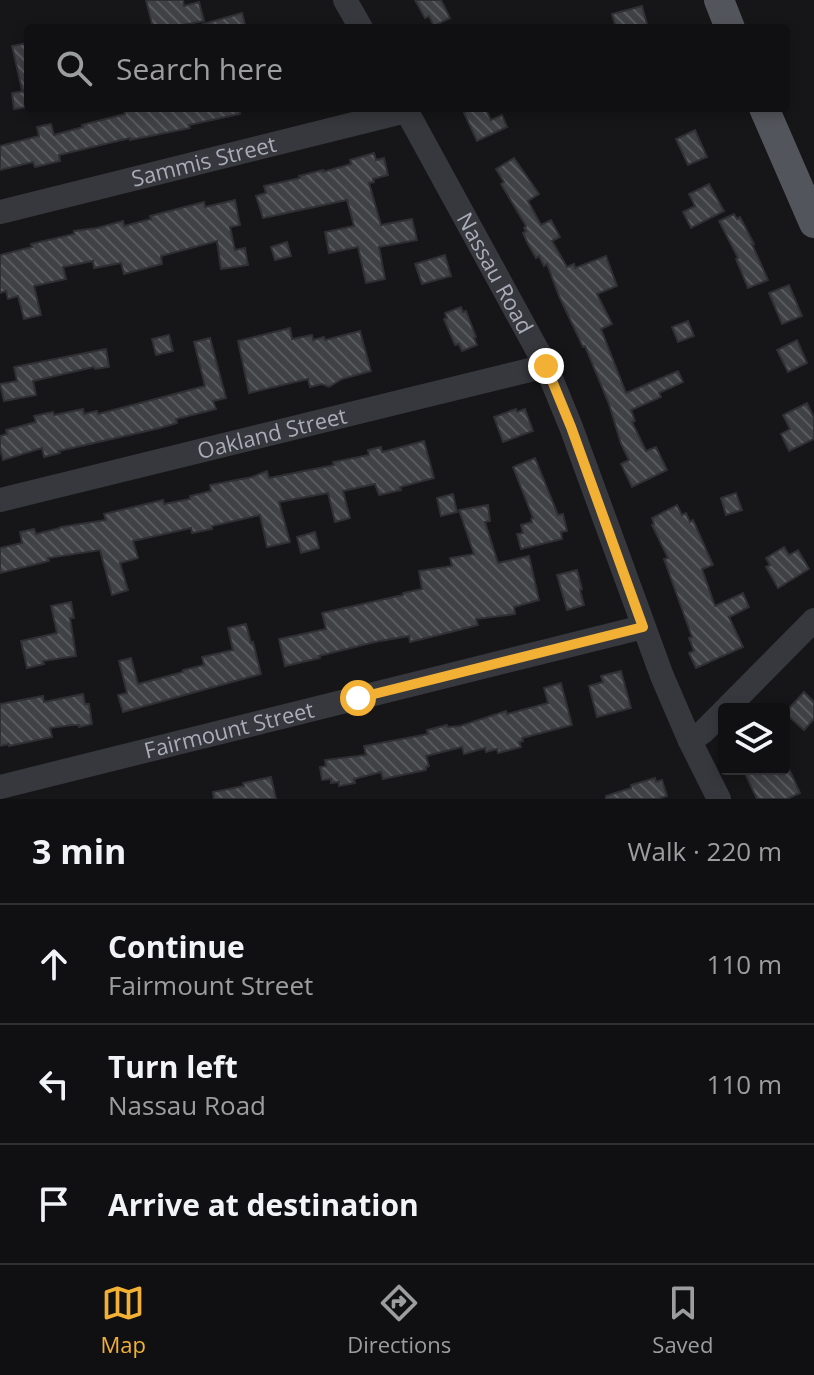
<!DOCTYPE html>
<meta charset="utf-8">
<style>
body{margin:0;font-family:"Open Sans",sans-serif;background:#1e1e20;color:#f1f3f6}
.controls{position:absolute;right:24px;bottom:24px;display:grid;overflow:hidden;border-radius:8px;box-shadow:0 4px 12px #0003}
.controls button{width:72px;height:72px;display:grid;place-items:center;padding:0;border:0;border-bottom:2px solid #303032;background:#101012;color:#f1f3f6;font:40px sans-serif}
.stop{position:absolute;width:24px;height:24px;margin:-18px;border:6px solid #f2b134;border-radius:50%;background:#fff}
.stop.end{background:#f2b134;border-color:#fff;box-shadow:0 2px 8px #0008}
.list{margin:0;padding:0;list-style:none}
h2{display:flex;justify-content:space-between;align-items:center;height:104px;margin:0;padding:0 32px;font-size:34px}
h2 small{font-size:26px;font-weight:400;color:#9c9d9f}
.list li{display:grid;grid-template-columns:52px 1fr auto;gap:24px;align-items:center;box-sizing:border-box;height:120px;padding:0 32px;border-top:2px solid #303032}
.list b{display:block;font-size:30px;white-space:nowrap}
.list p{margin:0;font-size:26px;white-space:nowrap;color:#9c9d9f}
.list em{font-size:26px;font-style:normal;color:#9c9d9f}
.icon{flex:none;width:44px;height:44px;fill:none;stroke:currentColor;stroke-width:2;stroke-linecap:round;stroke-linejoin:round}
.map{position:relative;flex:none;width:814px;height:799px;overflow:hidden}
.search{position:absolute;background:#101012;box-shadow:0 4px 12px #0003;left:24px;right:24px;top:24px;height:88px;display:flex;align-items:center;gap:20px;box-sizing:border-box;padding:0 28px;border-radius:8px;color:#9c9d9f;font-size:30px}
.sheet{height:464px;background:#101012}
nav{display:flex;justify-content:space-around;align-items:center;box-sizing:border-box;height:112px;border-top:2px solid #303032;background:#101012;font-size:22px;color:#9c9d9f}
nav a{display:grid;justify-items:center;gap:4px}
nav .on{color:#f2b134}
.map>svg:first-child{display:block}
</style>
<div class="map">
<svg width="814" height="799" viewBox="0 0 814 799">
<defs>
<pattern id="building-back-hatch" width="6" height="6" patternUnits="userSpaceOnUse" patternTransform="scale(2)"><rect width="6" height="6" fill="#404145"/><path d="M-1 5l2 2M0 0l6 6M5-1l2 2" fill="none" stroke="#595a5e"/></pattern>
</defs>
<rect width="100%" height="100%" fill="#161618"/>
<g fill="url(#building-back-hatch)" stroke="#303034" stroke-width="2">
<path d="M146,0h37l1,6 15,-4 5,19 -37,7h-14z"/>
<path d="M415,0h26l9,18 -16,8 -5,-10 -4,2z"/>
<path d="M642,6l6,22h-32l-4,-14z"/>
<path d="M242,13l4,15h-42l-1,-4z"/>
<path d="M28,43v46l-6,1 -10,-44z"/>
<path d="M25,91l2,16 -13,2 -2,-16z"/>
<path d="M124,108h115l1,6 -51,11 1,3 -60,12v-2l-71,17 1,6 -25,6 -2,-5 -33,8v-24l39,-10 -2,-9 14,-3 3,11 29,-8 -1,-2 43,-11z"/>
<path d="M472,108h13l6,12 11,-5 5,12 -30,14 -13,-28z"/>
<path d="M695,130l12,27 -19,8 -12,-26z"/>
<path d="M374,153l2,7 8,-2 4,17 -15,4 1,3 -5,1 12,42 31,-6 5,21 -38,7 6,32 -19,4 -8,-36 -29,6 -4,-21 29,-6 -7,-26 -84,18 -7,-22 10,-3 -2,-7 36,-8 -1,-2 24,-6v2l28,-8 -1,-4z"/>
<path d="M514,158l25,36 -11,7 13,24 10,-5 9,17 -8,4 15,26 7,-3 1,4 31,-12 11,30 -20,8 15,30 -11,5 25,64 52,-22 5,11 -24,11 2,4 -30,13 4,11 -3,1 14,29 10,-4 11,23 -35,17 -11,-23 8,-4 -8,-16 -12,-40 -24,-58 -2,1 -24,-51 -12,-32 -3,2 -5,-10 -3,2 -8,-14 -5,-11 3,-2 -2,-3 2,-2 -25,-42 3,-2 -8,-13z"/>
<path d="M709,184l15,27 -33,17 -8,-16 12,-6 -6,-12z"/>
<path d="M235,200l5,25 -10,2 5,23 10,-2 3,17 -27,4 -4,-28 -56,15 1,8 -38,10 -3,-11 -27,5 -1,-7 -30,6 3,12 -32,7 7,29 -17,4 -6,-23 -10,3 -2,-8 -6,2v-38l32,-8 -1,-3 43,-10v-3l23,-3 26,-7 1,5 27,-7 -1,-3 54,-14 1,5z"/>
<path d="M734,214l3,5 3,-2 14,27h-2l16,36 -20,8 -12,-29 2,-1 -19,-37z"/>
<path d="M287,242l4,14 -16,4 -4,-13z"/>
<path d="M445,255l6,21 -29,8 -7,-20z"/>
<path d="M789,285l13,31 -20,8 -13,-31z"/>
<path d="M461,307l2,5 3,-1 10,26 -2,1 3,7 -15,6 -3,-7 -4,1 -11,-26 3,-1 -2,-5z"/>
<path d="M688,321l6,15 -16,6 -6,-15z"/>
<path d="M290,328l2,11 20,-4 1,5 11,-3 1,3 35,-9 11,40 -29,8 -13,8 -7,-3 -12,3 -2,-8 -59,14 -11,-52z"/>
<path d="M169,335l4,16 -17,4 -4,-16z"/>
<path d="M210,338l16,60 -13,3 3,8 -40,10 1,4 -17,5 -101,23 1,2 -16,4 -2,-9 -39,12 -3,-12v-12l7,-2 -1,-4 30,-8 -2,-6 19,-4 1,3 29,-6 1,5 13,-3 1,3 107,-28 -11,-44z"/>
<path d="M797,340l10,23 -19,9 -11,-22z"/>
<path d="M106,349l3,18 -14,2 -1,-2 -61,14 3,14 -32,6 -4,-17 17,-3 -3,-14z"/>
<path d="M807,403l7,15v21l-25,12 -8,-17 9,-5 -7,-14z"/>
<path d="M516,409l1,3 8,-3 8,22 -30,11 -9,-25z"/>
<path d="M424,441l10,37 -34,9 1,3 -22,5 -4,-11 -32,7 7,27 -15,4 -7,-29 -49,9 11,40 -23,5 -7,-32 -48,11v3l-20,4 -1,-5 -58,13 5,17 -18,5 8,27 -16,5 -12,-45 -52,8 1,3 -49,12v-25l22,-5 -2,-11 14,-3 2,5 24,-6v-1l46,-7 -2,-6 21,-5 38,-9 1,4 26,-5v-3l21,-5 -1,-6 42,-8 15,-6 2,7 65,-13 -1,-3 36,-7 -1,-5 13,-3 1,5z"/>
<path d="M535,458l23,57 5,-1 4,17 -6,1 1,7 -41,10 -4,-15 6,-1 -2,-8 11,-3 -1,-3 2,-1 -20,-51z"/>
<path d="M736,493l6,17 -16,5 -5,-17z"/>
<path d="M453,494l4,18 -16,4 -4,-18z"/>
<path d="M488,505l2,16 -5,1 13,41 31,-7 10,44 -25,7 1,7 -39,5 2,6 -23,6 -45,11 -1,-6 -34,6 -56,14 1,2 -35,8 -6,-27 47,-10 -4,-16 81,-18v-2l19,-4 -3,-18 33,-5 -2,-8 24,-4 -15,-44z"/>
<path d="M677,505l5,10 4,-2 4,9 3,-2 20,45 -11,4 13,37 28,-13 6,14 -20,10 14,30 -47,21 -7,-15 5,-2 -5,-13 3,-1 -28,-78 4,-1 -16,-33 2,-1 -2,-6z"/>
<path d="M315,532l4,16 -18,5 -4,-16z"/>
<path d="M784,547l5,8 9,-5 11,19 -31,19 -12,-21 4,-2 -4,-7z"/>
<path d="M577,570l5,19 -2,1 4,15 -17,5 -10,-35z"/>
<path d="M71,602l3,16h-4l6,38 -33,5 1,3 -17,4 -6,-27 36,-8 -6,-27z"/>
<path d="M246,624l5,19 2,-1 8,32 -138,38 -5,-17 9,-2 -8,-32 12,-3 7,26 45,-12v-2l21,-5 -2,-8 31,-7 -5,-22z"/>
<path d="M621,671l10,37 -34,9 -8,-31 14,-4 -2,-6z"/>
<path d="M561,683l11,42 -50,13 1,3 -4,1 2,5 -23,6 -1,-4 -11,3 -1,-4 -21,6 -2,-7 -36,9 3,10 -3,1v3l-43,9 -2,-7 -27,7 1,4 -16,3v-4l-8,1v-4l-9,1 -2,-13 6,-1 -1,-6 41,-5 -2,-9 64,-12 -1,-4 20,-5 1,2 12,-1 46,-15 1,3 41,-11 -4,-15z"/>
<path d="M804,692l10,10v17l-10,11 -19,-17z"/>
<path d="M83,694l2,10h4l3,20 -13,3v-2h-7l-22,3 2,9 -43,9v-2l-9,2v-42l43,-8 1,6z"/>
<path d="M743,769h46l11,24 -13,6h-30z"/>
<path d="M271,777l5,22h-62l-1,-7 31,-6 -1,-3z"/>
<path d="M655,778l1,4 6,-2 5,16 -9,3h-52v-3l25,-8v-3z"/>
</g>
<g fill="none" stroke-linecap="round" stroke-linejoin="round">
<g stroke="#37383d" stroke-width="24">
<path d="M345,0l16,28"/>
<path id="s1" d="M405,108l141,258 25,61 91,249 28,65 29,58"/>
<path id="s2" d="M0,212l406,-101"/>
<path id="s3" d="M0,500l546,-134"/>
<path d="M726,709l88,-89"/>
<path d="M690,741l13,-9 21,-21"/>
<path id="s4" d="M0,787l643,-160"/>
</g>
<g stroke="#53555c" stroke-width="30">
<path d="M719,0l11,28"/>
<path d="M764,108l50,115"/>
</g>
</g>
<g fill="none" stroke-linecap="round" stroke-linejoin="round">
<path stroke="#f2b134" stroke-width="10" d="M358,698l285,-71 -72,-200 -25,-61"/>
</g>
<g text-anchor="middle" stroke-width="7" stroke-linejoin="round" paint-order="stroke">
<g font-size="22" fill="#a8adb8" stroke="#111113">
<text dy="8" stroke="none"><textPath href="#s2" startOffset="210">Sammis Street</textPath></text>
<text dy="8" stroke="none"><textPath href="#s1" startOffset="188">Nassau Road</textPath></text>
<text dy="8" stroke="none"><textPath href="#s3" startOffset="280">Oakland Street</textPath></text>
<text dy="8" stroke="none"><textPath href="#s4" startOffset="236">Fairmount Street</textPath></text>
</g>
</g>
</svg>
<div class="controls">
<button><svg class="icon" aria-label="layers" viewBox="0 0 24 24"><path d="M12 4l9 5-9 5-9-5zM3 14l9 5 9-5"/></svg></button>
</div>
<div class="stop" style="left:358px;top:698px"></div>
<div class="stop end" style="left:546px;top:366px"></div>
<div class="search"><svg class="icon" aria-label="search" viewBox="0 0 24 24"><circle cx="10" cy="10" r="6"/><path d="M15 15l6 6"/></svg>Search here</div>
</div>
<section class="sheet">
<h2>3 min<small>Walk · 220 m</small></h2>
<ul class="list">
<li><svg class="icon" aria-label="ahead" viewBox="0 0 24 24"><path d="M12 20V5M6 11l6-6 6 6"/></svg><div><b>Continue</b><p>Fairmount Street</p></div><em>110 m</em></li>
<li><svg class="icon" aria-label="left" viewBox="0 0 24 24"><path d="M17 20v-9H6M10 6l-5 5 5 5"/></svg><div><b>Turn left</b><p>Nassau Road</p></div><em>110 m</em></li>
<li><svg class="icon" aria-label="arrive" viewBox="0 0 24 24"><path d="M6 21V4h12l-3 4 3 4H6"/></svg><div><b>Arrive at destination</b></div></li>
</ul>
</section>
<nav>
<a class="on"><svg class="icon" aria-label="map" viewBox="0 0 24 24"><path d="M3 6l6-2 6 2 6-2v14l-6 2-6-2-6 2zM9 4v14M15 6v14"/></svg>Map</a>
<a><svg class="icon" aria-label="directions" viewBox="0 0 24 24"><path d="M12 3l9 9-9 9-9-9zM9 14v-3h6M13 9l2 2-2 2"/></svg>Directions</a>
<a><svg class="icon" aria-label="saved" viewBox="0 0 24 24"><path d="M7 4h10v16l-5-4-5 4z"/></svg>Saved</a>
</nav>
